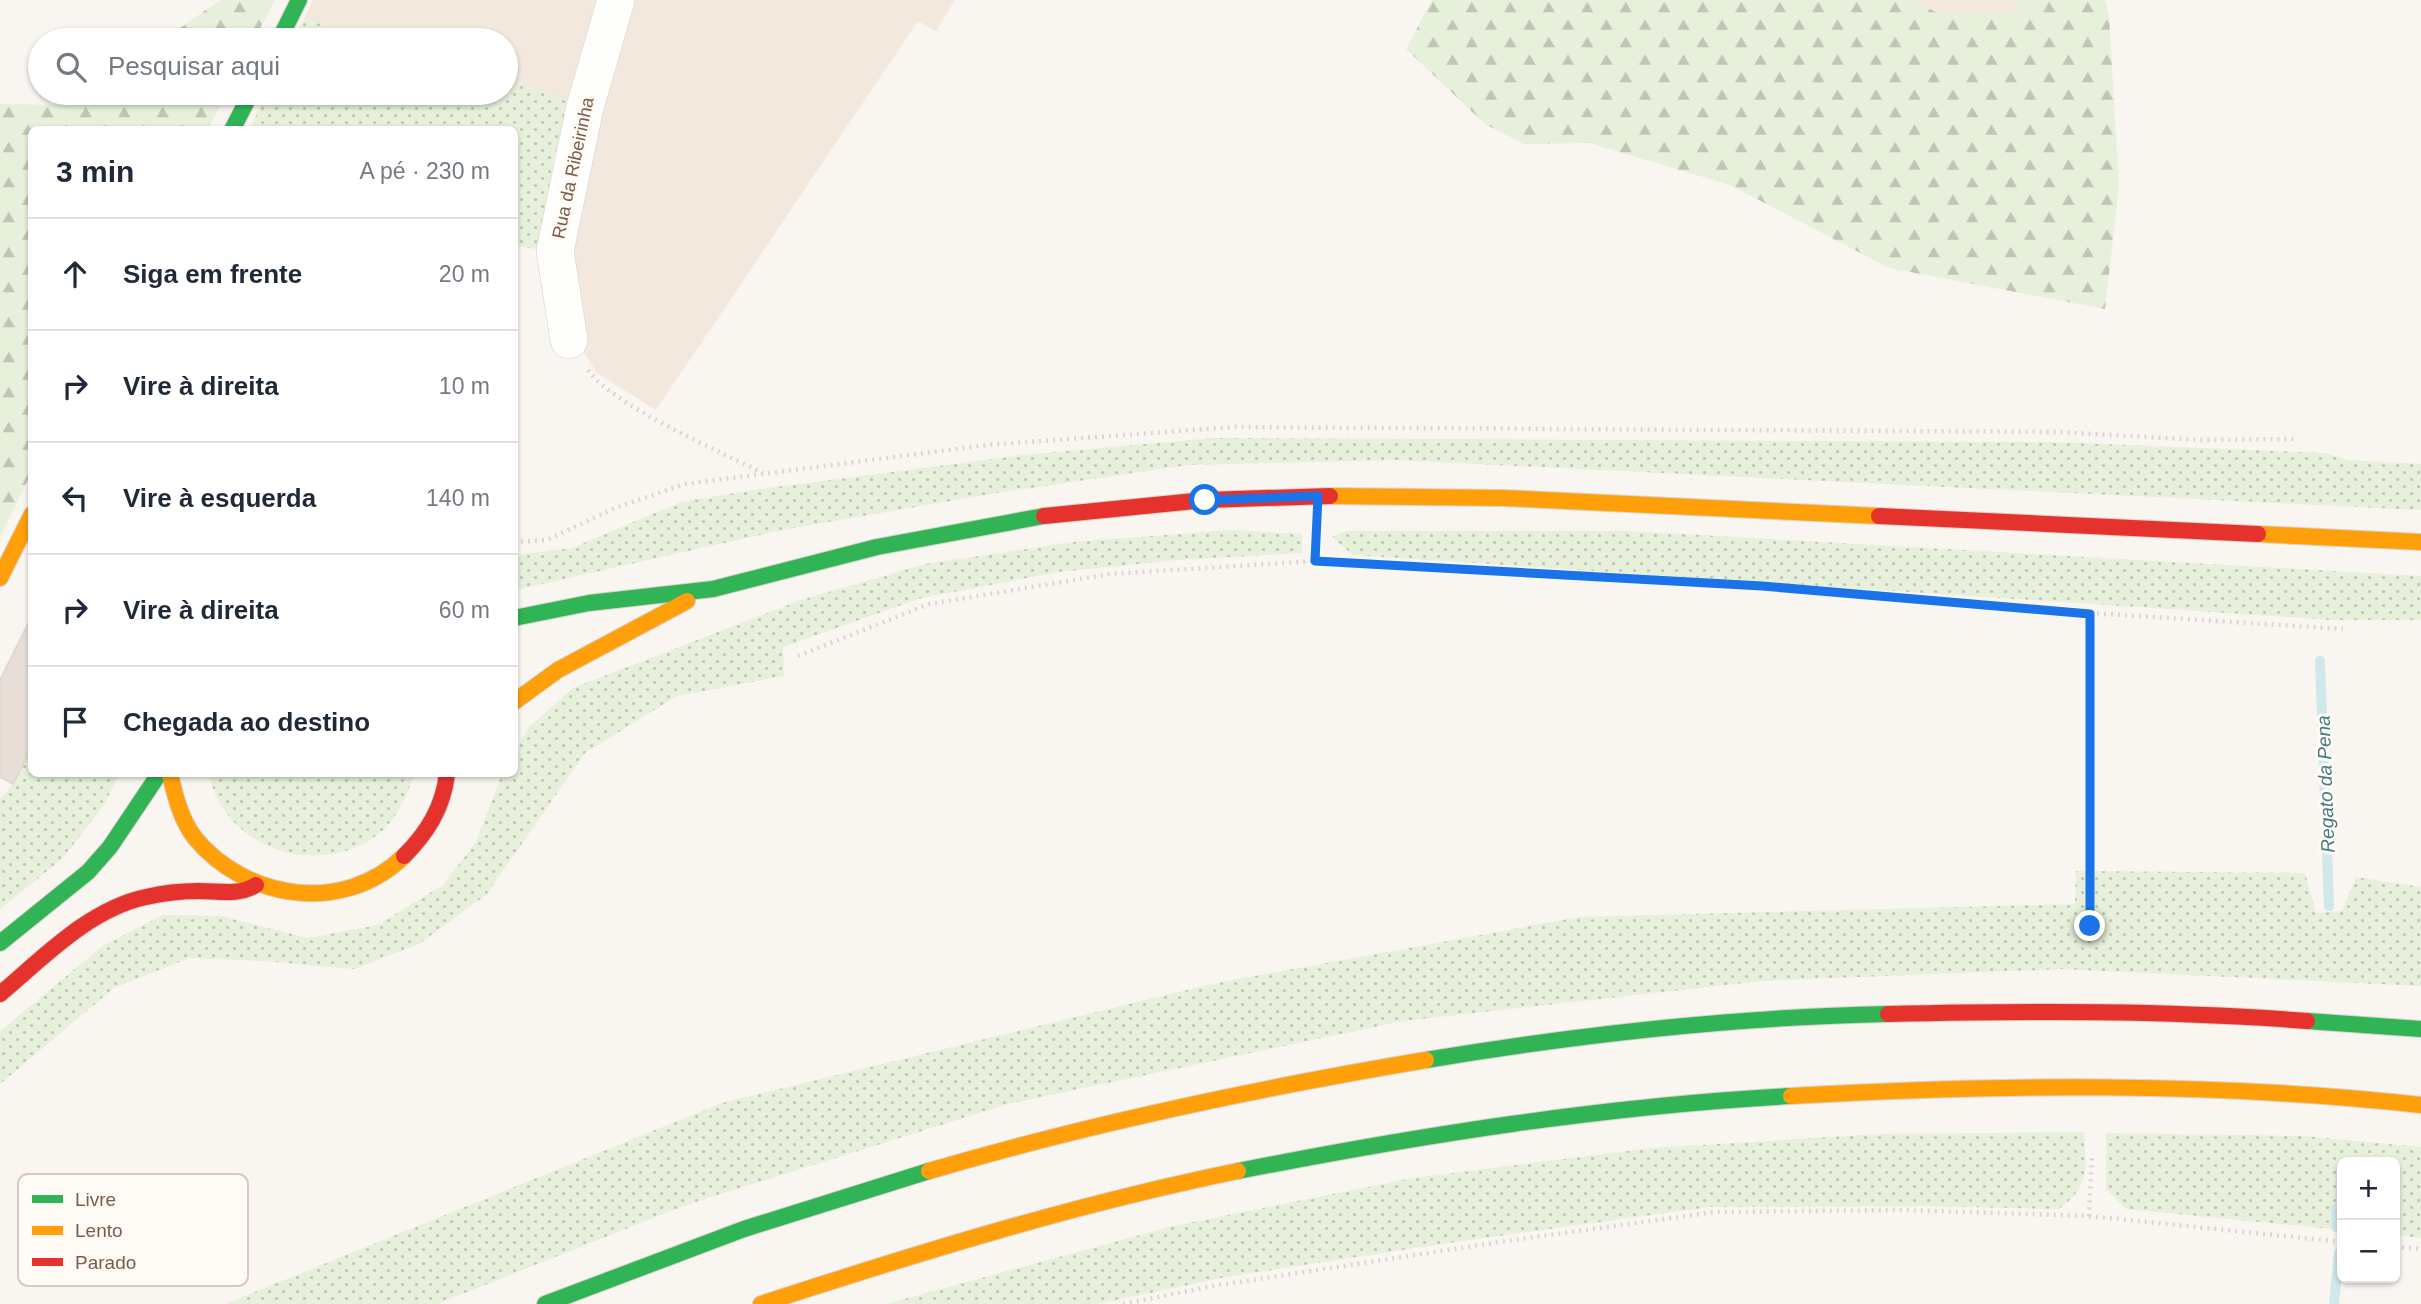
<!DOCTYPE html>
<html lang="pt">
<meta charset="utf-8">
<style>
body{margin:0;font-family:Helvetica,sans-serif;background:#f2f2f3;color:#1f2937}
.controls{position:absolute;right:21px;bottom:21px;display:grid;overflow:hidden;border-radius:10px;box-shadow:0 2px 5px #0004}
.controls button{width:63px;height:63px;display:grid;place-items:center;padding:0;border:0;border-bottom:2px solid #e0e1e3;background:#fff;color:#1f2937;font:35px sans-serif}
.stop{position:absolute;width:21px;height:21px;margin:-16px;border:5px solid #1a73e8;border-radius:50%;background:#fff}
.stop.end{background:#1a73e8;border-color:#fff;box-shadow:0 2px 7px #0008}
.list{margin:0;padding:0;list-style:none}
h2{display:flex;justify-content:space-between;align-items:center;height:91px;margin:0;padding:0 28px;font-size:30px}
h2 small{font-size:23px;font-weight:400;color:#747a83}
.list li{display:grid;grid-template-columns:46px 1fr auto;gap:21px;align-items:center;box-sizing:border-box;height:112px;padding:0 28px;border-top:2px solid #e0e1e3}
.list b{display:block;font-size:26px;white-space:nowrap}
.list em{font-size:23px;font-style:normal;color:#747a83}
.icon{flex:none;width:38px;height:38px;fill:none;stroke:currentColor;stroke-width:2;stroke-linecap:round;stroke-linejoin:round}
.map{position:relative;flex:none;width:2421px;height:1304px;overflow:hidden}
.search{position:absolute;background:#fff;box-shadow:0 2px 5px #0004;left:28px;top:28px;width:490px;height:77px;display:flex;align-items:center;gap:18px;box-sizing:border-box;padding:0 24px;border-radius:38px;color:#747a83;font-size:26px}
.panel{position:absolute;background:#fff;box-shadow:0 2px 5px #0004;left:28px;top:126px;width:490px;height:651px;border-radius:10px}
.map>svg:first-child{display:block}
</style>
<div class="map">
<svg width="2421" height="1304" viewBox="0 0 2421 1304">
<defs>
<pattern id="grass-dots" width="8" height="8" patternUnits="userSpaceOnUse" patternTransform="scale(1.75)"><rect width="8" height="8" fill="#e7f0db"/><path d="M2 2h.1M6 6h.1" fill="none" stroke="#c0c6b4" stroke-width="1.8" stroke-linecap="round"/></pattern>
<pattern id="forest-firs" width="22" height="20" patternUnits="userSpaceOnUse" patternTransform="scale(1.75)"><rect width="22" height="20" fill="#e7f0db"/><path d="M5 1l3.5 6h-7zM16 11l3.5 6h-7z" fill="#c0c6b4"/></pattern>
</defs>
<rect width="100%" height="100%" fill="#f9f5f0"/>
<g fill="#f2e8de">
<path d="M313,0h294l-37,100 -64,-20v-40h-133l-69,-21z"/>
<path d="M631,0h324l-19,31 -18,-10 -262,389 -59,-37 -17,-27 -12,-98z"/>
<path d="M1914,0h101l5,13 -81,1z"/>
</g>
<g fill="url(#grass-dots)">
<path d="M304,19l69,21h-80z"/>
<path d="M506,80l64,20 -16,58 -14,92 -25,-5 -1,-115h-265l18,-37h239z"/>
<path d="M1212,438l840,4 274,11 22,7 73,4v46l-1027,-50 -206,5 -191,28 -215,37 -267,60v-35l57,-7 109,-46 79,-13 263,-34z"/>
<path d="M1231,530l71,4v19l-125,7 -118,12 -138,26 -138,49 1,29 -107,20 -92,57 -99,142 -67,49 -65,25 -90,-8 -75,-3 -75,30 -114,96v-53l104,-86 59,-30 57,1 88,22 70,-13 65,-40 33,-43 26,-68h12l1,-22 13,-24 45,-40 228,-88 124,-36 148,-22z"/>
<path d="M1346,531h283l792,45v44h-89l-979,-65 -21,-18z"/>
<path d="M31,747l1,27h87l-15,31 -42,54 -62,50v-110l13,-15z"/>
<path d="M209,774h205c-7,20 -15,41 -31,56 -58,52 -159,21 -174,-56z"/>
<path d="M2076,871l229,2 11,40 26,-2 14,-34 65,10v99l-359,-17 -300,12 -359,40 -395,83 -322,101 -249,99h-212l497,-201 494,-120 363,-66 496,-13z"/>
<path d="M2084,1132c1,37 8,52 -25,77l-133,-3 -216,1 -276,38 -208,32 -128,27h-212l287,-78 240,-48 239,-30 228,-14z"/>
<path d="M2106,1133l197,3 118,11v91l-26,-3v-73h-53v68l-216,-21 -20,-20z"/>
</g>
<g fill="url(#forest-firs)">
<path d="M220,0h55l-21,40h-91z"/>
<path d="M1432,0h482l25,14 80,-1 -4,-13h90l4,16 10,170 -14,123 -216,-41 -159,-83 -141,-42 -65,1 -39,-20 -79,-75z"/>
<path d="M89,93h138l-19,36 -176,1 -1,344 -31,62v-432l72,1z"/>
</g>
<g fill="none" stroke-linecap="round" stroke-linejoin="round">
<g stroke="#d0e8ea" stroke-width="10">
<path d="M2320,661l9,245"/>
<path d="M2336,1209v18"/>
<path d="M2334,1304l5,-51"/>
</g>
</g>
<path fill="#e6ded7" stroke="#e2d8d2" stroke-width="2" d="M32,616v131l-19,37 -13,-7v-97z"/>
<g fill="none" stroke-linecap="round" stroke-linejoin="round">
<defs>
<path id="street" d="M569,340l-14,-89 30,-144 31,-107"/>
<g id="fast">
<path d="M279,40l20,-40"/>
<path d="M232,130l19,-37"/>
<path d="M514,618l75,-15 124,-14 164,-42 167,-31"/>
<path d="M0,943l88,-71 22,-25 49,-73"/>
<path d="M2307,1021l114,8"/>
<path d="M1426,1060c150,-25 310,-43 462,-46"/>
<path d="M1238,1171c183,-36 367,-65 553,-75"/>
<path d="M545,1304l199,-75 185,-58"/>
</g>
<g id="slow">
<path d="M1330,496l173,2 376,18"/>
<path d="M2258,534l163,8"/>
<path d="M0,578l32,-64"/>
<path d="M514,702l44,-32 129,-69"/>
<path d="M170,774c5,22 11,46 25,64 51,62 149,77 209,18"/>
<path d="M1791,1096c209,-12 421,-14 630,9"/>
<path d="M929,1171c163,-48 330,-83 497,-111"/>
<path d="M761,1304c157,-51 315,-100 477,-133"/>
</g>
<g id="jam">
<path d="M1044,516l161,-16 125,-4"/>
<path d="M1879,516l379,18"/>
<path d="M404,856c23,-23 39,-48 43,-82"/>
<path d="M0,994c43,-36 89,-85 146,-97 17,-4 35,-6 53,-6 20,0 39,5 57,-6"/>
<path d="M1888,1014c140,-3 279,-4 419,7"/>
</g>
</defs>
<use href="#street" stroke="#d7d1cb" stroke-width="38"/>
<use href="#fast" stroke="#d9d2cb" stroke-width="18"/>
<use href="#slow" stroke="#d9d2cb" stroke-width="18"/>
<use href="#jam" stroke="#d9d2cb" stroke-width="18"/>
<g stroke="#dcd5d0" stroke-width="4.5" stroke-dasharray="2 5" stroke-linecap="butt">
<path d="M588,370c22,34 135,83 175,103"/>
<path d="M1316,532l-1,29 447,25 328,27v313"/>
<path d="M514,542l33,-2 68,-32 70,-24 302,-39 246,-18 826,5 141,8 96,-1"/>
<path d="M2090,613l253,16"/>
<path d="M798,656l131,-52 181,-30 205,-13"/>
<path d="M2089,1216l253,26"/>
<path d="M2395,1247l26,2"/>
<path d="M1123,1304l90,-18 300,-46 202,-28 187,-2 187,6 3,-63"/>
</g>
<use href="#street" stroke="#fefefd" stroke-width="37"/>
<use href="#fast" stroke="#30b455" stroke-width="16"/>
<use href="#slow" stroke="#ff9f0a" stroke-width="16"/>
<use href="#jam" stroke="#e5322d" stroke-width="16"/>
</g>
<g fill="none" stroke-linecap="round" stroke-linejoin="round">
<path stroke="#1a73e8" stroke-width="9" d="M1205,500l113,-4 -3,65 447,25 328,28v312"/>
</g>
<g text-anchor="middle" stroke-width="6" stroke-linejoin="round" paint-order="stroke">
<g font-size="18" fill="#7a5c4d" stroke="#fffaf3">
<text transform="translate(573 168) rotate(-78)" y="6">Rua da Ribeirinha</text>
</g>
<g font-size="19" font-style="italic" fill="#437c86" stroke="#fffaf3">
<text transform="translate(2325 784) rotate(-92)" y="7">Regato da Pena</text>
</g>
</g>
<rect x="18" y="1174" width="230" height="112" rx="10" fill="#fffaf3" stroke="#d7cbc1" stroke-width="2"/>
<rect x="32" y="1195" width="31" height="8" fill="#30b455"/>
<rect x="32" y="1226" width="31" height="9" fill="#ff9f0a"/>
<rect x="32" y="1258" width="31" height="8" fill="#e5322d"/>
<g font-size="19" fill="#7a5c4d">
<text x="75" y="1206">Livre</text>
<text x="75" y="1237">Lento</text>
<text x="75" y="1269">Parado</text>
</g>
</svg>
<div class="controls">
<button>+</button>
<button>−</button>
</div>
<div class="stop" style="left:1205px;top:500px"></div>
<div class="stop end" style="left:2090px;top:926px"></div>
<div class="search"><svg class="icon" aria-label="search" viewBox="0 0 24 24"><circle cx="10" cy="10" r="6"/><path d="M15 15l6 6"/></svg>Pesquisar aqui</div>
<section class="panel">
<h2>3 min<small>A pé · 230 m</small></h2>
<ul class="list">
<li><svg class="icon" aria-label="ahead" viewBox="0 0 24 24"><path d="M12 20V5M6 11l6-6 6 6"/></svg><div><b>Siga em frente</b></div><em>20 m</em></li>
<li><svg class="icon" aria-label="right" viewBox="0 0 24 24"><path d="M7 20v-9h11M14 6l5 5-5 5"/></svg><div><b>Vire à direita</b></div><em>10 m</em></li>
<li><svg class="icon" aria-label="left" viewBox="0 0 24 24"><path d="M17 20v-9H6M10 6l-5 5 5 5"/></svg><div><b>Vire à esquerda</b></div><em>140 m</em></li>
<li><svg class="icon" aria-label="right" viewBox="0 0 24 24"><path d="M7 20v-9h11M14 6l5 5-5 5"/></svg><div><b>Vire à direita</b></div><em>60 m</em></li>
<li><svg class="icon" aria-label="arrive" viewBox="0 0 24 24"><path d="M6 21V4h12l-3 4 3 4H6"/></svg><div><b>Chegada ao destino</b></div></li>
</ul>
</section>
</div>
